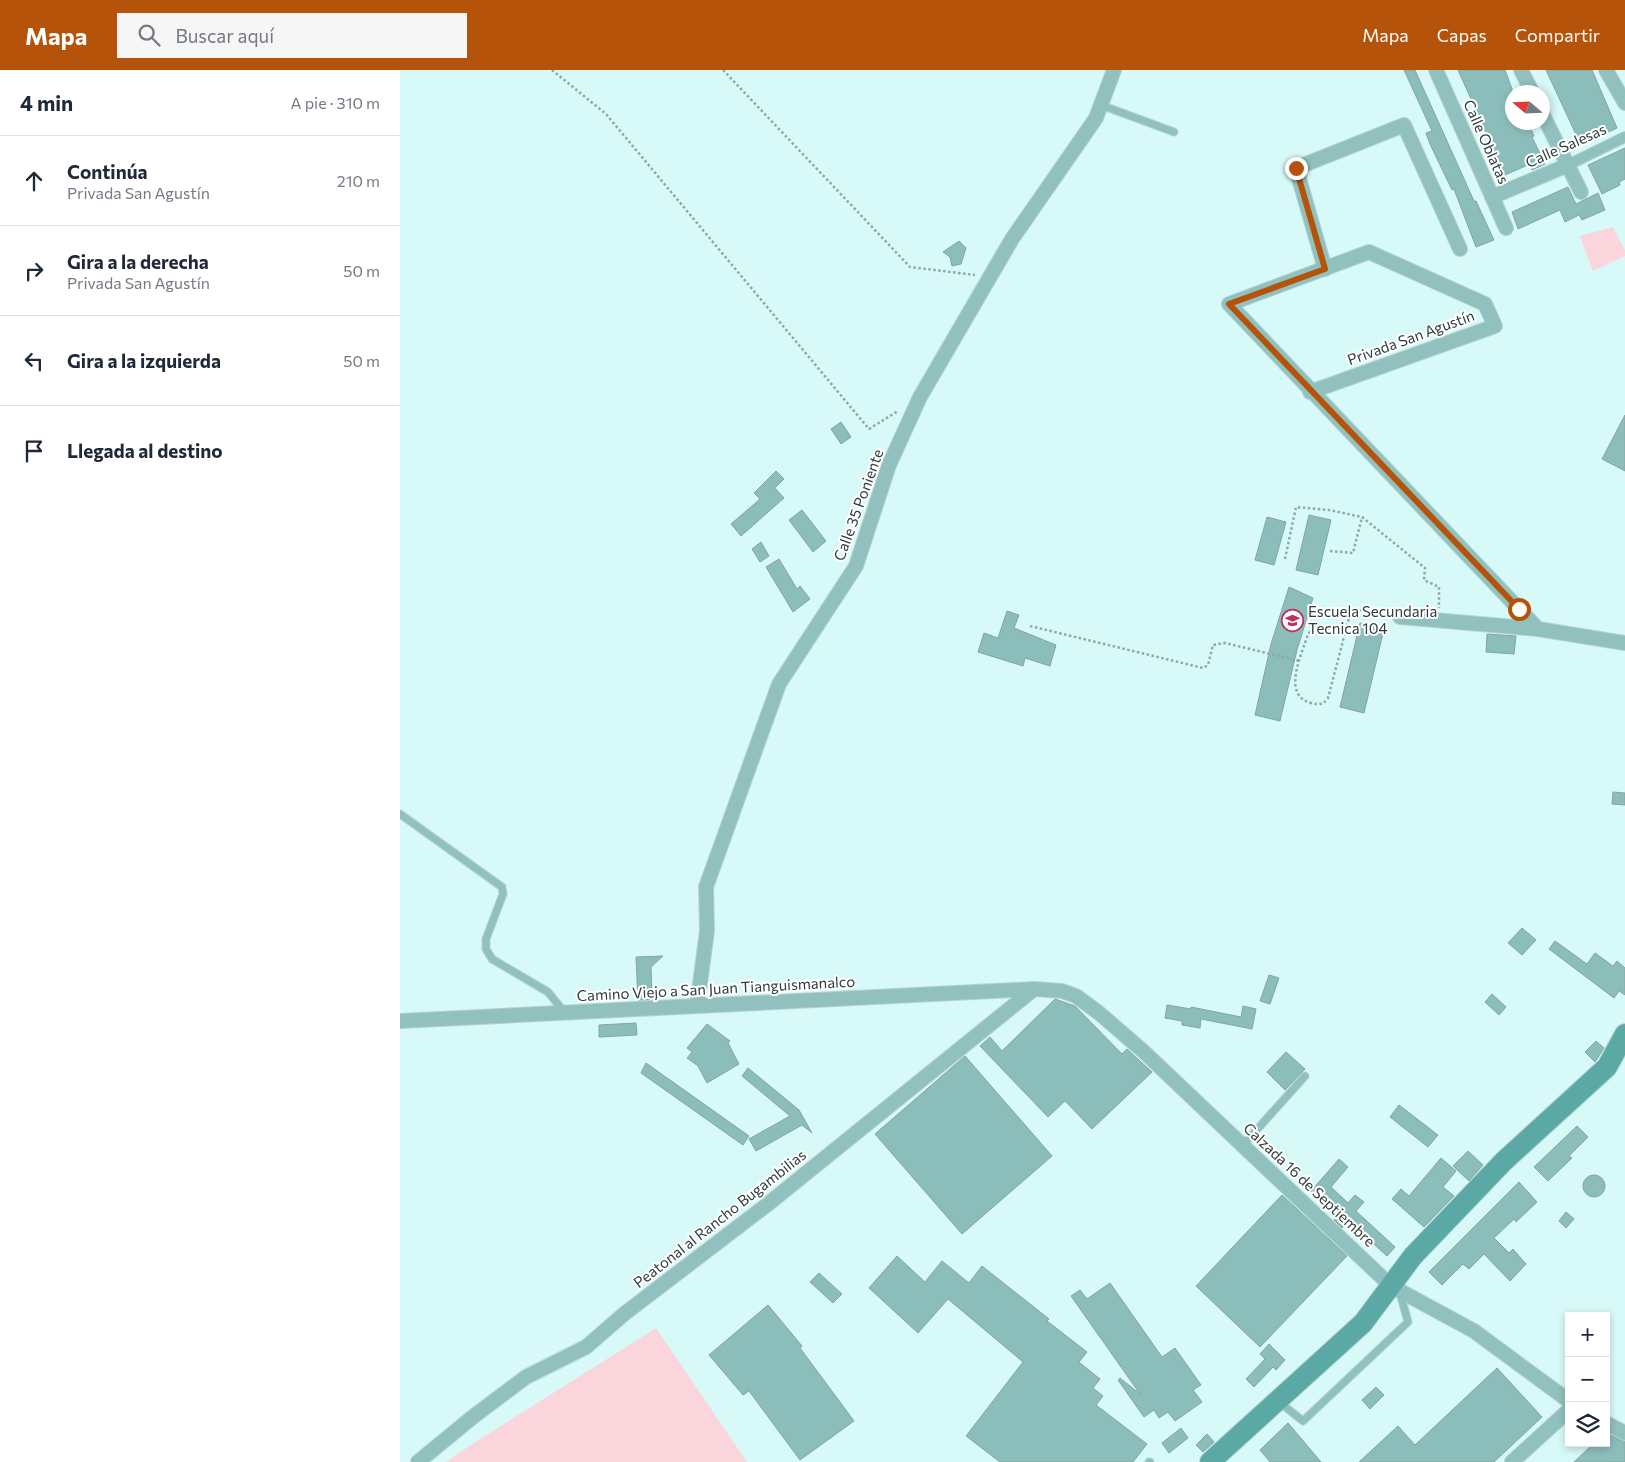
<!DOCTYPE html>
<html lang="es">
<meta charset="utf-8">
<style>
body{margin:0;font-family:Commissioner,sans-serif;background:#f6f6f7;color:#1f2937}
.controls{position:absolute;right:15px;bottom:15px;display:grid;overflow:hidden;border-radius:0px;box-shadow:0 2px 8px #0003}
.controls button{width:45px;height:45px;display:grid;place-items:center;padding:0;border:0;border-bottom:1px solid #e0e1e3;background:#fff;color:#1f2937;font:25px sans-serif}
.compass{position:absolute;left:1105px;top:15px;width:45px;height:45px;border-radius:50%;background:#fff;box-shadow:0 2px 8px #0003;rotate:289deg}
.stop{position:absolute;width:15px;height:15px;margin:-11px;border:4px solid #b45309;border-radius:50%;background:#fff}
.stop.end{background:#b45309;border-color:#fff;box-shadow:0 1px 5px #0008}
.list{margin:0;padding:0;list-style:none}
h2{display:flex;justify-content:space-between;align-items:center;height:65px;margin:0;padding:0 20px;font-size:21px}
h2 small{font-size:16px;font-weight:400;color:#747a83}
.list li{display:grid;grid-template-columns:32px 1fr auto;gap:15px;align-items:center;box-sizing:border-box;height:90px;padding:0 20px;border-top:1px solid #e0e1e3}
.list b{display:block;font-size:19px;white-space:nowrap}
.list p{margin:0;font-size:16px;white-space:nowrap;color:#747a83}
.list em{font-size:16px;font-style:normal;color:#747a83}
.icon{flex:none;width:28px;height:28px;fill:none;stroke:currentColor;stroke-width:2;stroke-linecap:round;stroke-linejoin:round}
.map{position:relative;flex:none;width:1225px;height:1392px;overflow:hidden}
header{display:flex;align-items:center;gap:30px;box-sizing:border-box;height:70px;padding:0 25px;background:#b45309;color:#fff}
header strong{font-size:24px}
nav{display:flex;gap:28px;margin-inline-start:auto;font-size:18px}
.search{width:350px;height:45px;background:#f6f6f7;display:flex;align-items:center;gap:12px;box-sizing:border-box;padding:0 18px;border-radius:0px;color:#747a83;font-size:19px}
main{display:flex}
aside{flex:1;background:#fff}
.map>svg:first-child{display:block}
</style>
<header>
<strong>Mapa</strong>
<div class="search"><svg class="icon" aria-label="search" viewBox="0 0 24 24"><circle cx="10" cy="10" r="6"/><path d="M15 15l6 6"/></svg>Buscar aquí</div>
<nav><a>Mapa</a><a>Capas</a><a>Compartir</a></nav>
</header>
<main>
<aside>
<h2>4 min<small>A pie · 310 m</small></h2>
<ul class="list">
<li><svg class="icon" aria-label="ahead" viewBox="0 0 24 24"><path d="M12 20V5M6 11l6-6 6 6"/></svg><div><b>Continúa</b><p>Privada San Agustín</p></div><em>210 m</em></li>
<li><svg class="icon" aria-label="right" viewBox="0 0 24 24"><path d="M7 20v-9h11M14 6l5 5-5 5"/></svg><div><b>Gira a la derecha</b><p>Privada San Agustín</p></div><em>50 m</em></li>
<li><svg class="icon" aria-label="left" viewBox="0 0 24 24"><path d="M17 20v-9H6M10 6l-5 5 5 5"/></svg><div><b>Gira a la izquierda</b></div><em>50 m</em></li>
<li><svg class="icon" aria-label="arrive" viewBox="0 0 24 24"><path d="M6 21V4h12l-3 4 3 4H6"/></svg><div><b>Llegada al destino</b></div></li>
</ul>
</aside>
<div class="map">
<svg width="1225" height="1392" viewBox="0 0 1225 1392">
<rect width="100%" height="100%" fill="#d7f9f7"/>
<g fill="#fbd5dc">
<path d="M1213,157l12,23v6l-32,15 -13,-35z"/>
<path d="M256,1258l91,134h-301l25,-17z"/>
</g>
<g fill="#8bbebb" stroke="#84a4a2">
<path d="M1004,0h11l59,131h2l18,39 -18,7 -22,-58 -2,1 -22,-46 -4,-11 6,-2z"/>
<path d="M1058,0h47l7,19v33h16l6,14 -2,1 13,27 -13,6 -2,-6 -25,11z"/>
<path d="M1146,0h46l25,58 -30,14 -1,-2 -6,3z"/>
<path d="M1225,78v31l-6,3 1,3 -18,9 -14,-29z"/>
<path d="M1168,117l8,17 22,-11 7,17 -23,10 -3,-5 -14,7 -5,-12 -42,19 -6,-17z"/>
<path d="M559,171l7,7 -5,16 -9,2 -2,-9 -7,-5z"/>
<path d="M1225,345v56l-23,-12z"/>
<path d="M441,352l10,15 -10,7 -10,-15z"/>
<path d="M376,401l8,8 -9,9 9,10 -43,38 -10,-12 29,-25 -6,-6z"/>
<path d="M402,440l24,31 -13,11 -24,-32z"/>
<path d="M909,445l22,5 -13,55 -22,-5z"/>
<path d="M867,447l19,5 -12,43 -19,-5z"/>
<path d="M361,472l8,14 -9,6 -8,-13z"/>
<path d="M379,489l18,30 3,-3 10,13 -17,13 -27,-45z"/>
<path d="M889,517l24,11 -16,52 -17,71 -25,-6 16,-71z"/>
<path d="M607,541l12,4 -5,13 42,17 -6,21 -25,-8 -2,8 -45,-14 6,-19 14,5z"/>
<path d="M960,553l24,6 -20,84 -24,-6z"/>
<path d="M1087,564l29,2 -2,18 -28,-2z"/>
<path d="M1213,722l12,1v12l-13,-1z"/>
<path d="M1122,858l14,12 -14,15 -14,-12z"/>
<path d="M1155,871l32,23 8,-11 18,13 4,-5 8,7v27l-6,-4 -5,7 -65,-49z"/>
<path d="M263,886l-12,11 1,33h-14l-2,-43z"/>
<path d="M869,905l10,3 -9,26 -10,-3z"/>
<path d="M1092,924l14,13 -7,8 -14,-13z"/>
<path d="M655,929l20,7 47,48 5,-5 25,23 -60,57 -27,-28 -17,16 -68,-71 10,-9 12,14z"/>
<path d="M767,935l24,4v-2l50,10 2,-11 13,3 -4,20 -51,-10 -1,9 -18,-3v-4l-17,-3z"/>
<path d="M236,953l1,12 -38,2v-12z"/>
<path d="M307,954l23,17 -2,2 11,21 -32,19 -9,-17 -11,-8 5,-6 -5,-4z"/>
<path d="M1196,971l8,7 -9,14 -10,-10z"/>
<path d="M886,982l19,17 -20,21 -18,-18z"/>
<path d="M565,986l87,100 -90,78 -87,-100z"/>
<path d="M246,993l103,73 -6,9 -102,-72z"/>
<path d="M348,998l51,42 13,23 -10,-8 -46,26 -7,-12 41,-23 -48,-40z"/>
<path d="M999,1035l39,30 -10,12 -38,-30z"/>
<path d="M1177,1056l11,11 -19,19 3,2 -24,23 -14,-14z"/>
<path d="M1068,1081l15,14 -14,16 -16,-15z"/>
<path d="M1041,1088l15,13 -13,16 11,9 -30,31 -32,-28 9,-10 8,7z"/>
<path d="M939,1089l9,8 -17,20 17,16 7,-8 9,7 -8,9 39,36 -8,9 -39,-35 -6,7 -8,-8 4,-5 -27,-24z"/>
<circle cx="1194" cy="1116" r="11"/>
<path d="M1119,1112l18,20 -21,20 -2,-3 -20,19 15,15 4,-4 13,15 -16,17 -26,-27 -15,15 -6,-5 -21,21 -13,-13z"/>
<path d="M882,1125l65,61 -87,91 -64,-61z"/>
<path d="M1166,1142l8,7 -8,9 -7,-7z"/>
<path d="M497,1186l28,26 17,-21 27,22 13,-17 67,53 -2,2 40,31 -8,10 21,17 -7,9 10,8 -7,9 51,39 -14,18h-133l-34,-26 57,-74 -75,-63 -30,34 -49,-45z"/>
<path d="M419,1203l23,21 -9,9 -23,-21z"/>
<path d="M710,1213l52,74 13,-9 26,37 -8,5 9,12 -27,19 -7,-9 -9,6 -5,-8 -10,7 -26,-37 2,-2 20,16 -69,-98 9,-6 7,9z"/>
<path d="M368,1235l34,41 -2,2 54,73 -54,39 -51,-69 -6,4 -34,-40z"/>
<path d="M869,1274l16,16 -9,10 -3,-3 -19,20 -8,-8 19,-20 -5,-5z"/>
<path d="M1097,1298l45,49 -48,45h-135l39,-36 17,19z"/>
<path d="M976,1317l8,8 -14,14 -8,-9z"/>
<path d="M888,1353l33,39h-51l-10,-12z"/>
<path d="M781,1358l7,10 -19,15 -7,-10z"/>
<path d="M1206,1363l19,9v20h-51l20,-19h12z"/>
<path d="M807,1364l7,8 -11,10 -7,-7z"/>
</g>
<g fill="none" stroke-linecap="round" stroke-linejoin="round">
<defs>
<g id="service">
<path d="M701,35l73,27"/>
<path d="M0,744l102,73 1,7 -17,45v10l6,10 56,33 17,21"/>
<path d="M843,1075l62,-69"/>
<path d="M878,1331l25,20 105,-99 -8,-29"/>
<path d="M749,1392h1"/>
</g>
<path id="pedestrian" d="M1168,95l57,-28"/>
<g id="minor">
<path d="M1036,0l70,158"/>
<path d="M1121,0l11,22"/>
<path d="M1206,0l19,33"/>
<path d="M1142,43l39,79"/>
<path d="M1092,127l76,-32"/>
<path d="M925,199l-29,-101 108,-43 56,124"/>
<path d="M910,322l185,-66 -10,-22 -116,-52 -140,52 309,325"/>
<path d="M1000,547l138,12 87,14"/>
<path d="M297,936l10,-75 -1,-44 73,-203 77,-118 33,-101 31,-68 92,-158 84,-121 18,-48"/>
<path d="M0,951l634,-32 28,2 14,5 23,17 44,38 248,235 83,45 95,70"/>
<path d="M1206,1353l19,10"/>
<path d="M18,1392l56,-46 52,-39 60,-30 38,-33 144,-110 266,-215"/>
<path d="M1112,1392l57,-52"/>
</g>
<path id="secondary" d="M810,1392l153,-139 50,-67 91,-95 103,-94 18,-33"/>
</defs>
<use href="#service" stroke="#b5d3d1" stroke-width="9"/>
<use href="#pedestrian" stroke="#b5d3d1" stroke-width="12"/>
<use href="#minor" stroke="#b5d3d1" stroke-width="16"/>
<use href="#secondary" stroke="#b5d3d1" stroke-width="22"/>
<g stroke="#8fa8a6" stroke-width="2.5" stroke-dasharray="2.5 2.5" stroke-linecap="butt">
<path d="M152,0l54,44 263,315 29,-18"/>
<path d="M323,0l187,197 65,8"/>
<path d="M930,481l23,2 9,-36"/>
<path d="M885,489l11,-52 33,3 33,7 63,51 -1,12 15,7v21"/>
<path d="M630,556l173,42 5,-3 5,-20 12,-2 75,18"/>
<path d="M944,562c-13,-2 -27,-9 -36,2 -6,20 -27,61 3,69 8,2 12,2 17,-5l22,-84 5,-5 33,6"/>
</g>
<use href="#service" stroke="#91c1be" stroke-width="7"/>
<use href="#pedestrian" stroke="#91c1be" stroke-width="10"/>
<use href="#minor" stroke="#91c1be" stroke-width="14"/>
<use href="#secondary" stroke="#5ba9a5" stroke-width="20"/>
</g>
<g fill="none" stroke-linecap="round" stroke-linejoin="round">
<path stroke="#b45309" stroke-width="6" d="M896,98l29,101 -96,35 290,305"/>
</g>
<defs>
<symbol id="school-ring" viewBox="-11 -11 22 22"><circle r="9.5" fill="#fefefe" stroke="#bd2f5f" stroke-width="1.5"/><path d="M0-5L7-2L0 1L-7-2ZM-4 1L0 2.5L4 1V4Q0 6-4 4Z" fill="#bd2f5f"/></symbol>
</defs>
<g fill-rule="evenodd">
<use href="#school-ring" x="880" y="538" width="25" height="25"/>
</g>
<g text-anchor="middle" stroke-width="4" stroke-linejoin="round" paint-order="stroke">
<g font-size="15" fill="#2e3c3b" stroke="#fefefe">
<text transform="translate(1086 72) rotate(66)" y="5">Calle Oblatas</text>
<text transform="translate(1166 76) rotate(-24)" y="5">Calle Salesas</text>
<text transform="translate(1011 268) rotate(-20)" y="5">Privada San Agustín</text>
<text transform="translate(459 435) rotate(-70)" y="5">Calle 35 Poniente</text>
<text transform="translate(316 919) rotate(-3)" y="5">Camino Viejo a San Juan Tianguismanalco</text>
<text transform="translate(909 1115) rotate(43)" y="5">Calzada 16 de Septiembre</text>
<text transform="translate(320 1149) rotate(-38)" y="5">Peatonal al Rancho Bugambilias</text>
</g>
<g font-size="15" fill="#2e3c3b" stroke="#fefefe" text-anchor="start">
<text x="908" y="547">Escuela Secundaria<tspan x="908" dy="17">Tecnica 104</tspan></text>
</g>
</g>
</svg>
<div class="controls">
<button>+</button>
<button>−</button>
<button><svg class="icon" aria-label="layers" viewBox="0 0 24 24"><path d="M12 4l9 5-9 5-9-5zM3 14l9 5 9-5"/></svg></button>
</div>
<svg class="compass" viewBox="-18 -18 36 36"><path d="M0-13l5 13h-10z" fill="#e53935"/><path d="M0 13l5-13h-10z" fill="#747a83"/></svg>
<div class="stop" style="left:1119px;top:539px"></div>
<div class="stop end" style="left:896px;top:98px"></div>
</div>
</main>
